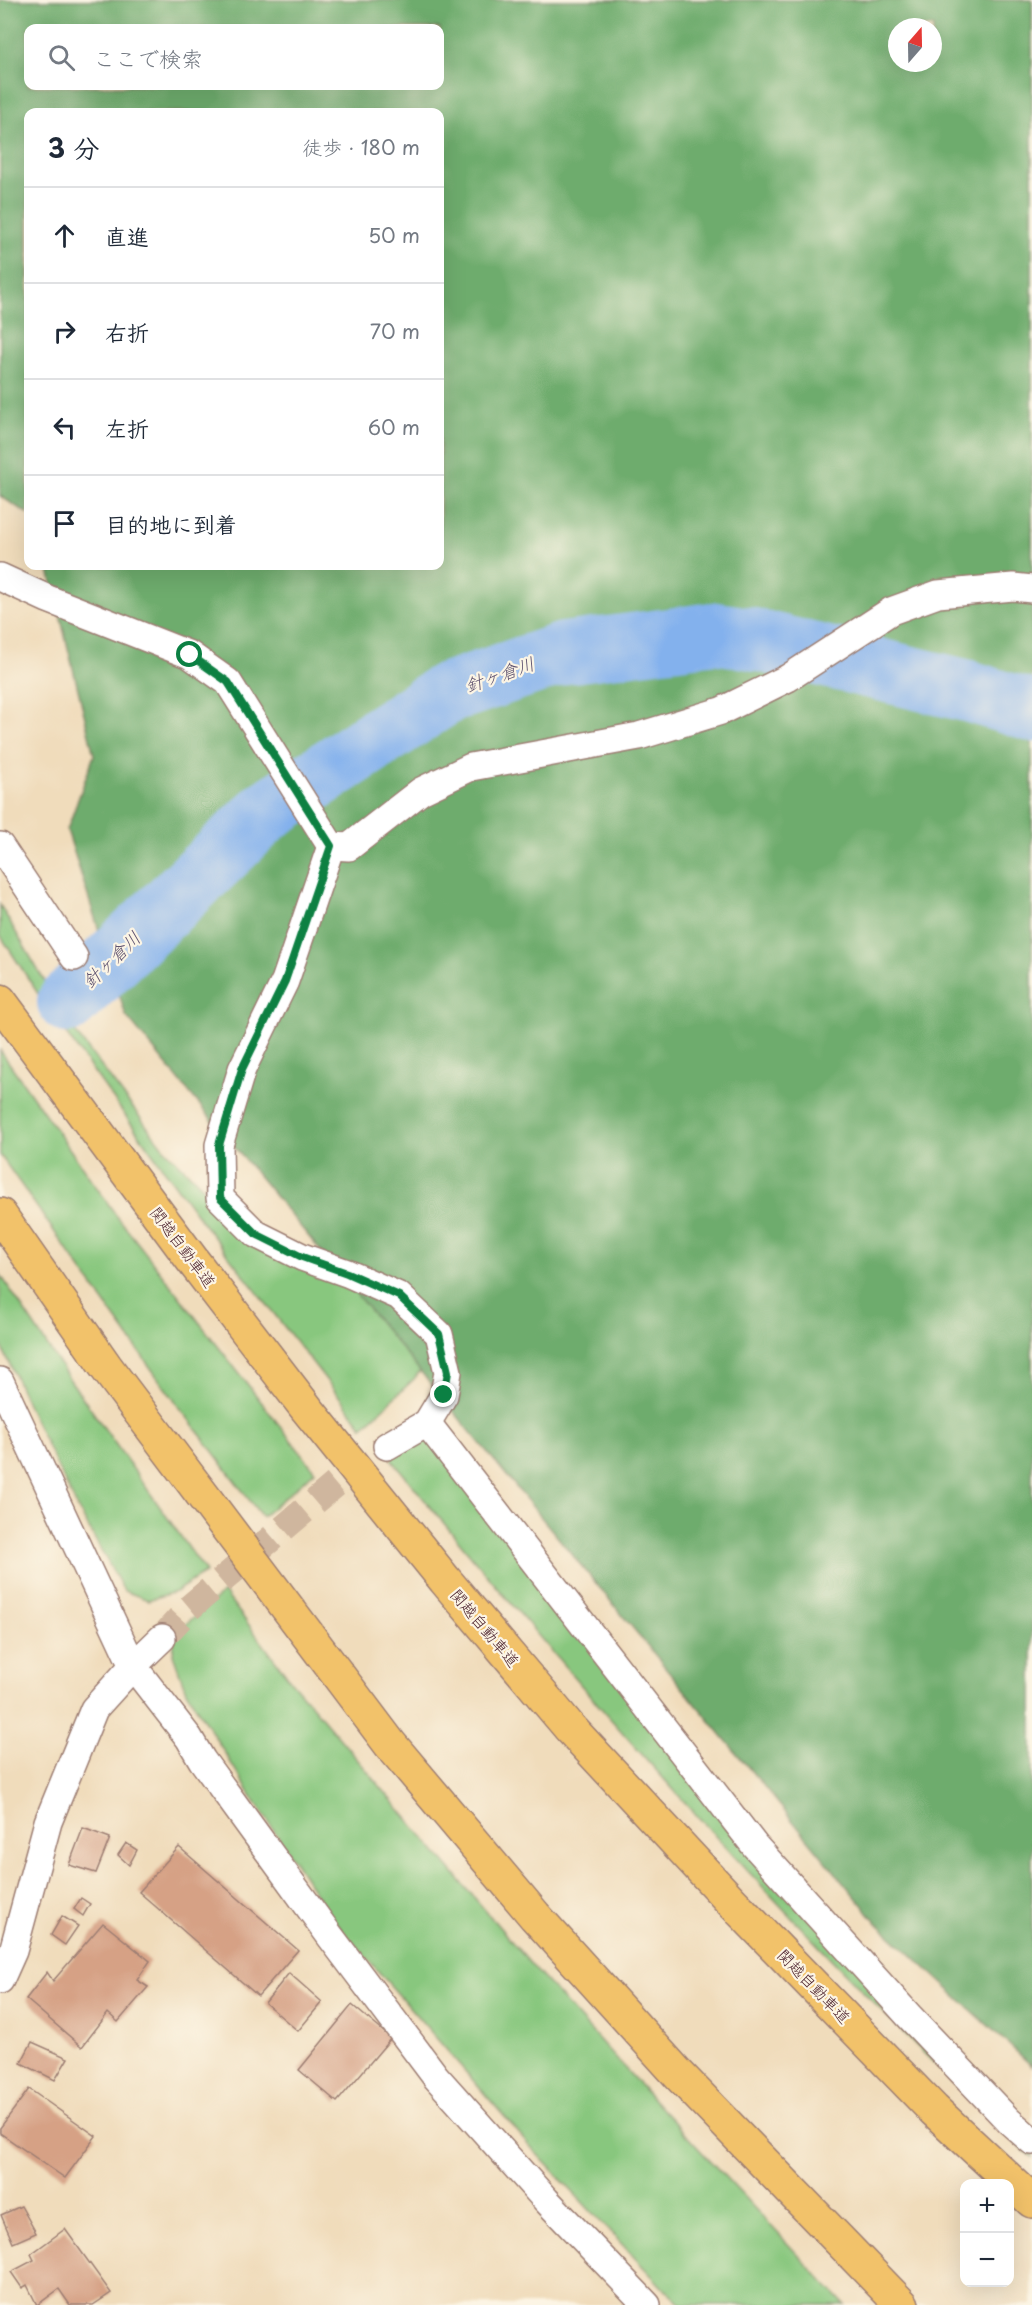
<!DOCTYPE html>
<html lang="ja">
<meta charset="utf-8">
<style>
body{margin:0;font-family:"Playpen Sans","Klee One",sans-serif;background:#f2f2f3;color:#1f2937}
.controls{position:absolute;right:18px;bottom:18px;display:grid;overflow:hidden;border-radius:12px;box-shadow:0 6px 24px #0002}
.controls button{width:54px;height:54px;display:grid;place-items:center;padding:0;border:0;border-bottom:2px solid #e0e1e3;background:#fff;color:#1f2937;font:30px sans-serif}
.compass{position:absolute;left:888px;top:18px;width:54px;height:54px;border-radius:50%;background:#fff;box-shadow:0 6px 24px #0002;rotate:20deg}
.stop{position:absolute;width:18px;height:18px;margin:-14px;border:4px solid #0b8043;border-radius:50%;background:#fff}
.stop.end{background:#0b8043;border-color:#fff;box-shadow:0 2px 6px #0008}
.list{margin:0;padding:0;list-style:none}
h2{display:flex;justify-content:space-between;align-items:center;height:78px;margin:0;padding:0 24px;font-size:26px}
h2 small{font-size:20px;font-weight:400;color:#747a83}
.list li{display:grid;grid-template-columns:39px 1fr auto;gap:18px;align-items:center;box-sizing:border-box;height:96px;padding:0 24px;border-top:2px solid #e0e1e3}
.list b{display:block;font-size:22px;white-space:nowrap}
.list em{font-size:20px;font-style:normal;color:#747a83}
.icon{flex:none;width:33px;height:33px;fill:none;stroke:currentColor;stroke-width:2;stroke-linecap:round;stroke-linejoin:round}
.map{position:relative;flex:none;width:1032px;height:2305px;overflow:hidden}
.search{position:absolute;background:#fff;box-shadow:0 6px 24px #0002;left:24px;top:24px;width:420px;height:66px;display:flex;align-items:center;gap:15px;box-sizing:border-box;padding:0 21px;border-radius:12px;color:#747a83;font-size:22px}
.panel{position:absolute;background:#fff;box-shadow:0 6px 24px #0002;left:24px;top:108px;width:420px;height:462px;border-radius:12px}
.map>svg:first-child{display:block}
</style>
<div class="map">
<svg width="1032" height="2305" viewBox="0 0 1032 2305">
<rect width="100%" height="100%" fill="#fcf5e5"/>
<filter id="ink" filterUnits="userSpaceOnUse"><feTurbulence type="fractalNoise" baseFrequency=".0167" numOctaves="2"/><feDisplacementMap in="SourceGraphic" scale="12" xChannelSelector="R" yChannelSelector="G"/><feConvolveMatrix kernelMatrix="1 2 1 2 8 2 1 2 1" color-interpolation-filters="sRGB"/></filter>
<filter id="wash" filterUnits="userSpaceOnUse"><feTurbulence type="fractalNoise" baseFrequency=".008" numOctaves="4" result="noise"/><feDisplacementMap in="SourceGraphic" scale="24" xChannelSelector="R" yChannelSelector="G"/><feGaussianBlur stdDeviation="1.35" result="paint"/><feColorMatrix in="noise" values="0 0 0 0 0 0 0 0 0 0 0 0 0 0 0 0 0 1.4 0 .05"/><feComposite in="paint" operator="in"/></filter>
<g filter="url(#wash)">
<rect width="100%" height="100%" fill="#f0dcbb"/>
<g fill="#88c77e" stroke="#697354" stroke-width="1.5">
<path d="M0,905l72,123 90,118 91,92 94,39 85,78 -18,24 -51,48 -161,-205 -158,-219 -44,-68z"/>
<path d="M0,1050l116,165 199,256 -53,46 -102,-136 -160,-226z"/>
<path d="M0,1274l68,103 138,195 -31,20 -27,8 -24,-9 -46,-82 -46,-94 -32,-73z"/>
<path d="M427,1433l324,415 281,299v11c-231,-218 -444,-456 -644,-703z"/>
<path d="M224,1592l67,89 243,287 125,138 186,199h-163l-19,-17 -126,-134 -206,-237 -75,-114 -70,-112 -13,-36 2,-22z"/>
</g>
<path fill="#6eac6d" stroke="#5c664c" stroke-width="1.5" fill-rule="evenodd" d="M0,0h1032v2066l-154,-142 -752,-908 -59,-186 27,-75 -46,-189h392v-454h-412v402l-28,-18zM897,27h36v36h-36zM28,28h412v58h-412z"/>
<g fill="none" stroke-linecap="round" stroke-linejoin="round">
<path stroke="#83b1ed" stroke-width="62" d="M68,1002l200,-192 179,-117 117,-40 151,-20 33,5 220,53 64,20"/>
</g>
<g id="blocks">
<g fill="#d6a185">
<path d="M83,1828l27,10 -14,35 -27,-8z"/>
<path d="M126,1843l11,7 -8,15 -11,-10z"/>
<path d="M179,1847l119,103 -40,46 -119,-104z"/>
<path d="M81,1898l9,6 -7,12 -9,-7z"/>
<path d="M62,1916l16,10 -13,19 -14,-10z"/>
<path d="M103,1923l47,38 -13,19 11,7 -30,35 -10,-9 -26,34 -56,-48 21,-27 6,9z"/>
<path d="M289,1973l33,29 -24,29 -33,-28z"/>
<path d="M352,2005l39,33 -54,64 -38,-32z"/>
<path d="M32,2042l36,16 -13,22 -34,-17z"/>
<path d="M29,2089l67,47 -31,42 -65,-45v-5z"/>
<path d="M21,2206l15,27 -23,10 -12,-28z"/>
<path d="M65,2229l46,64 -18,12h-23l-11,-16 -22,16 -10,-20 -5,3 -11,-16 23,-12 -3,-6z"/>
</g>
</g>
</g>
<g filter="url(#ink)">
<use href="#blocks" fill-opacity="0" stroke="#9d7e73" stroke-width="1.5"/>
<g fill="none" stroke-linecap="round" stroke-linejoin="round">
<path stroke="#cfb69e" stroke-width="27" stroke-dasharray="27 14" stroke-linecap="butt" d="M162,1638l27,-30 161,-136 37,-26"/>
<defs>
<g id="minor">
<path d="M0,577l48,22 142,56 38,27 103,164"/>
<path d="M0,846l74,111"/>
<path d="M331,846l-46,135 -43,88 -23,76 1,53 36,36 46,23 45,16 52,23 40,38 9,38 -4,23 -17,28 -40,23"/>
<path d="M331,846l18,1 72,-56 50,-24 168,-31 82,-25 67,-33 103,-67 47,-17 75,-7 19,2"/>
<path d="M0,1381l133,285 56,72 13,22 128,176 106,141 110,123 101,105"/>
<path d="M427,1423l328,423 154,170 100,105 23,20"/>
<path d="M0,1980l13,-29 35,-129 46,-113 39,-43 29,-28"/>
</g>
<g id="motorway">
<path d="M0,1001l193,260 114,148 138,171 125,148 162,174 202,208 98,91"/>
<path d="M0,1215l106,152 284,377 145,172 144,159 223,230"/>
</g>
</defs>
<use href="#minor" stroke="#9d7e73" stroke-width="30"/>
<use href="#motorway" stroke="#9d7e73" stroke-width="36"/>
<use href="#minor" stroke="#fff" stroke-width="27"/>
<use href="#motorway" stroke="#f2c26a" stroke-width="33"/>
</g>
</g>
<g fill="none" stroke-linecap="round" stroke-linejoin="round" filter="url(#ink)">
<path stroke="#0b8043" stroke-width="8" d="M190,655l38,27 103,164 -46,135 -43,88 -23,76 1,53 36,36 46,23 45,16 52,23 40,38 9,38 -4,23"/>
</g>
<g text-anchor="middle" stroke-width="4.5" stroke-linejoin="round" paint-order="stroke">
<g font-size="16" fill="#4a1f2b" stroke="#fcf5e5">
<text transform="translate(183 1247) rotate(53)" y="6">関越自動車道</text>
<text transform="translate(485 1628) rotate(50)" y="6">関越自動車道</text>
<text transform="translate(814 1986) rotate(46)" y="6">関越自動車道</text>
</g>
<g font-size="18" font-style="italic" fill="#5e526f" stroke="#fcf5e5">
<text transform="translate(500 675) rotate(-19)" y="6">針ヶ倉川</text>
<text transform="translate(112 960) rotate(-44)" y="6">針ヶ倉川</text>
</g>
</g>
</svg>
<div class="controls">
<button>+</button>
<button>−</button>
</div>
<svg class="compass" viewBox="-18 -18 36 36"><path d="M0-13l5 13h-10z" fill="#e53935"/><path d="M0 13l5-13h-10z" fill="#747a83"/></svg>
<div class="stop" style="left:190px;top:655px"></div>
<div class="stop end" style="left:444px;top:1395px"></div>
<div class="search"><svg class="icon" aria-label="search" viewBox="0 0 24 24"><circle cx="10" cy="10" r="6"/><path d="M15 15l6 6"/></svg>ここで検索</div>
<section class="panel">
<h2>3 分<small>徒歩 · 180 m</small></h2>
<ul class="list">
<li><svg class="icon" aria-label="ahead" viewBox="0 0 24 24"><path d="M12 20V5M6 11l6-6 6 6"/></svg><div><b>直進</b></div><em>50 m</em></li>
<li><svg class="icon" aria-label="right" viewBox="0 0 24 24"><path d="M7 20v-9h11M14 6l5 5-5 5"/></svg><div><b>右折</b></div><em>70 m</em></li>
<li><svg class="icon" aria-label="left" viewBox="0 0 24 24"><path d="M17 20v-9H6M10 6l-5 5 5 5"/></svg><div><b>左折</b></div><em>60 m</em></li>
<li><svg class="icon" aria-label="arrive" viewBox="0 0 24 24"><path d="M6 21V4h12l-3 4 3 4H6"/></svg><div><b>目的地に到着</b></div></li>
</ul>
</section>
</div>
